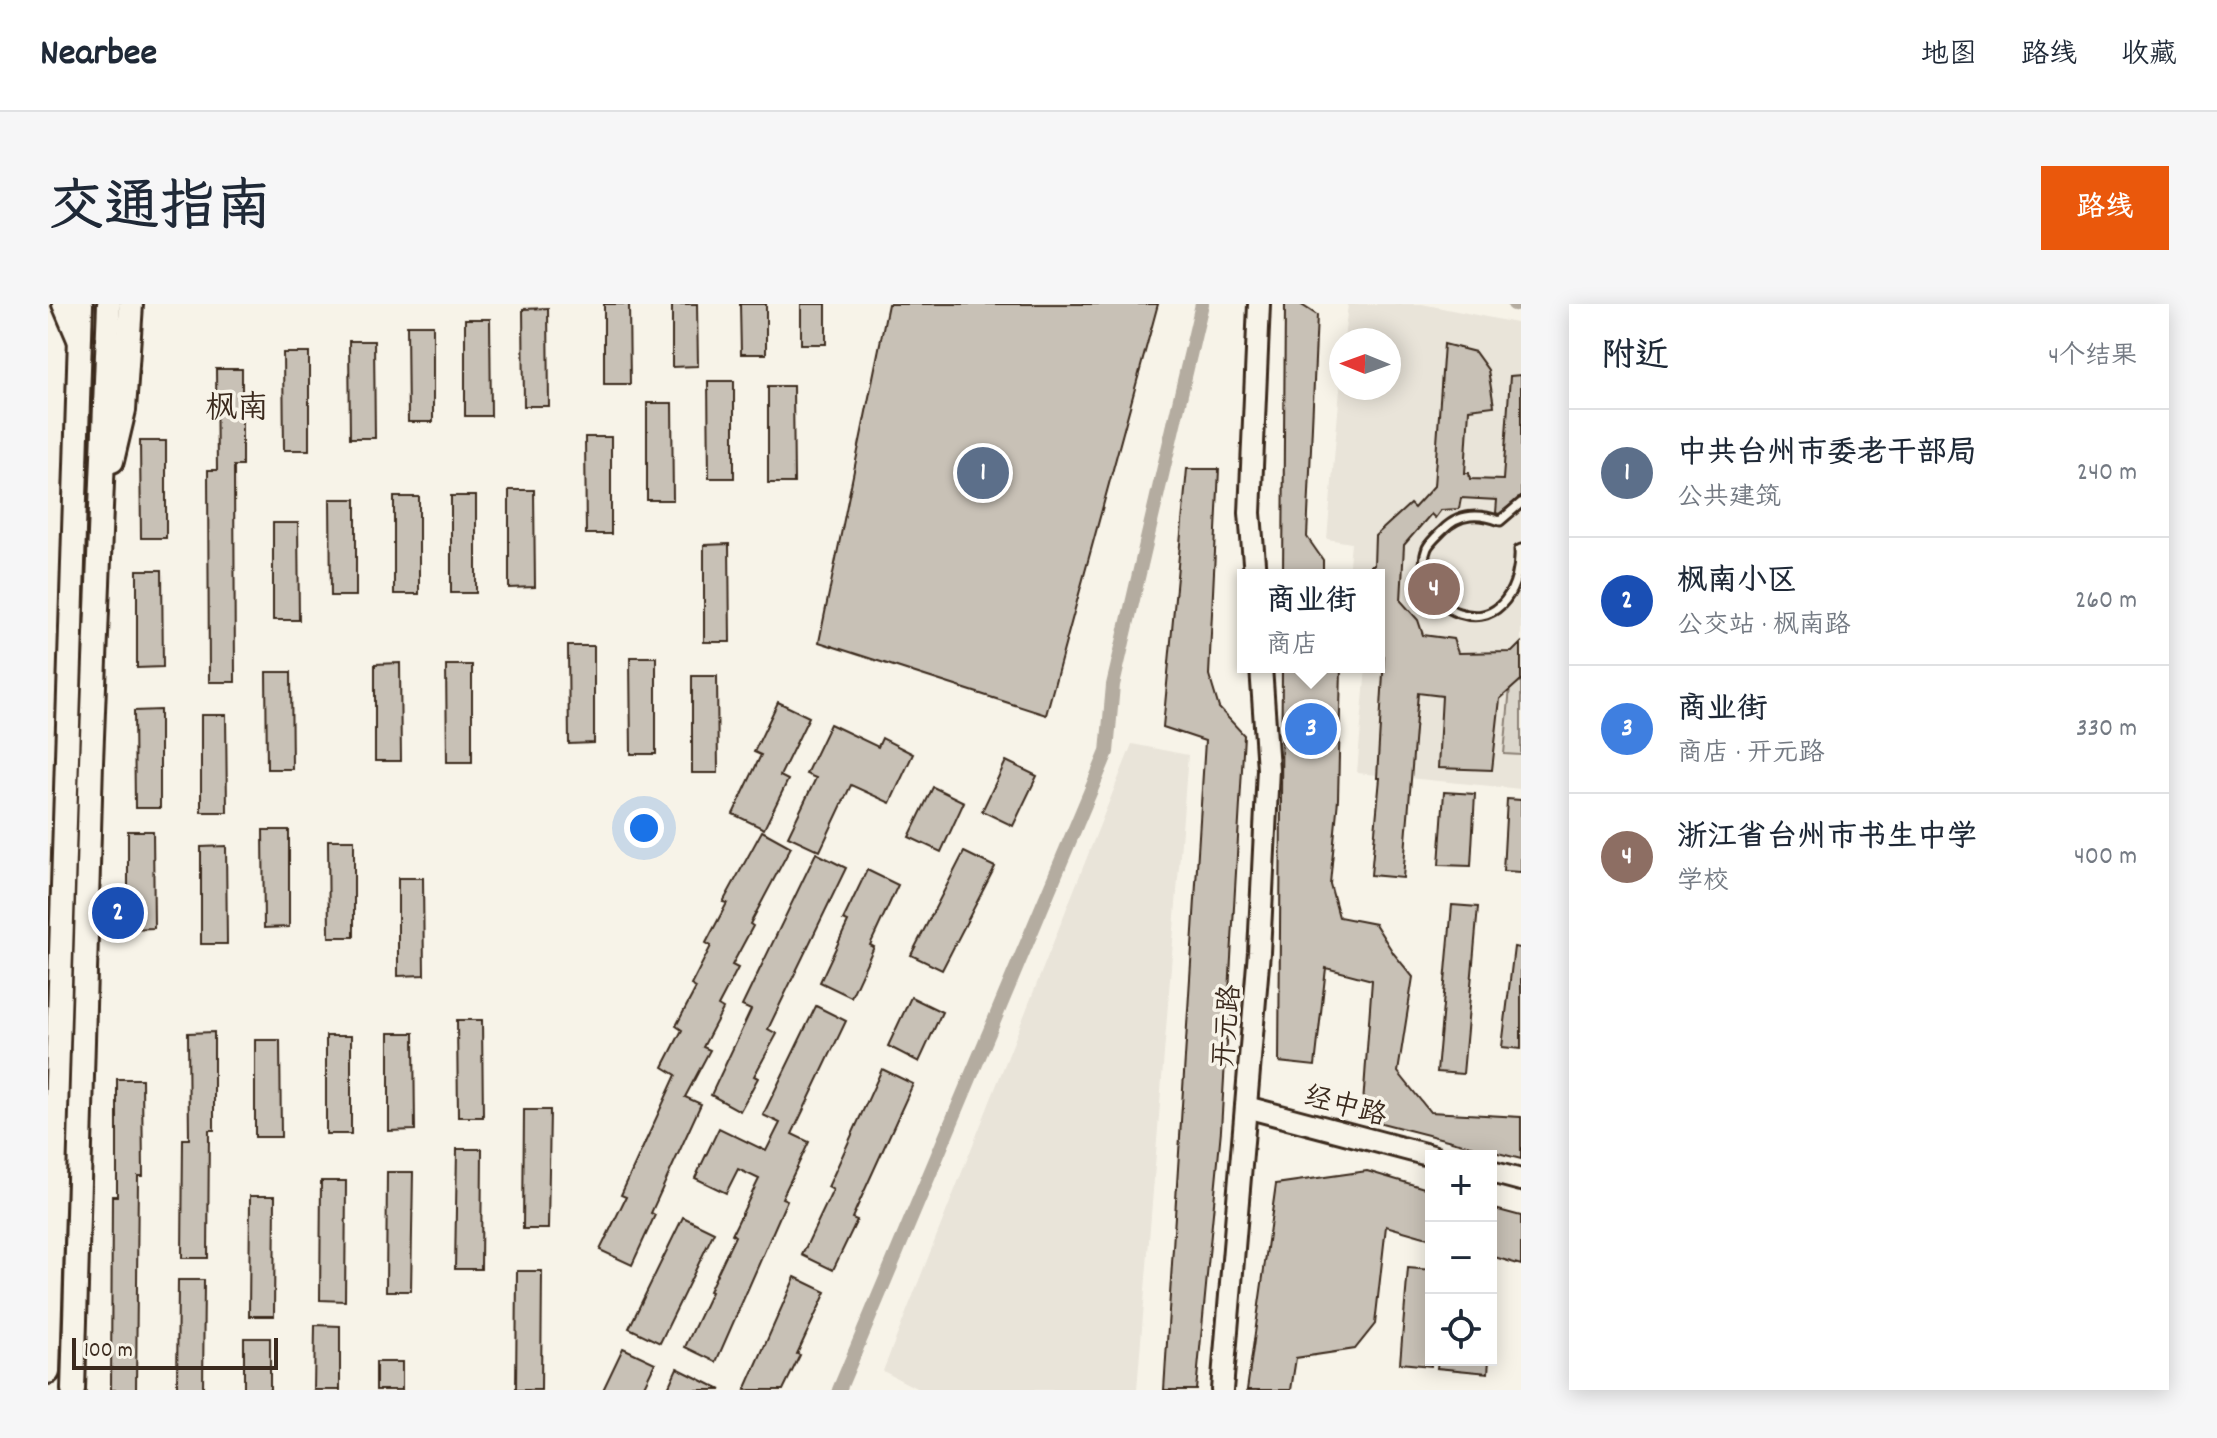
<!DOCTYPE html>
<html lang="zh">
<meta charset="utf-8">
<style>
body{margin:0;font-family:Dekko,"LXGW WenKai TC",sans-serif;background:#f6f6f7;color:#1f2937}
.controls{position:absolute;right:24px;bottom:24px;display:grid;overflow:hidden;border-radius:0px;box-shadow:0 4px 20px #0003}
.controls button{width:72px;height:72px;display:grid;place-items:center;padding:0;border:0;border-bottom:2px solid #e0e1e3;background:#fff;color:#1f2937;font:40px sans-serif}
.compass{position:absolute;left:1281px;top:24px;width:72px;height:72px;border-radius:50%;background:#fff;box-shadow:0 4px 20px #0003;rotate:271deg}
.scale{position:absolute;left:24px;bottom:20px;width:206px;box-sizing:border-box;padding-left:8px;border:4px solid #3b2a1e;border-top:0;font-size:22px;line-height:28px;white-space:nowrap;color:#3b2a1e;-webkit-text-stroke:6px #f7f3e8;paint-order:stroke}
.you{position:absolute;left:596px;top:524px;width:28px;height:28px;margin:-20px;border:6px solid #fff;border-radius:50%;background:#1a73e8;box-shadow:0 0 0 12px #1a73e833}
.badge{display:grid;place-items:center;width:52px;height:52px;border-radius:50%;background:#ea580c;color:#fff;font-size:26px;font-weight:700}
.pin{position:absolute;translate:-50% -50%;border:4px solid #fff;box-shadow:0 2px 8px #0006}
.popup{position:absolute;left:1189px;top:265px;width:148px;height:104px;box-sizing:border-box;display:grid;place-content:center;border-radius:0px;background:#fff;filter:drop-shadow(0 2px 6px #0005);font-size:26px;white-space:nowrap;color:#747a83}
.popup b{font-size:30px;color:#1f2937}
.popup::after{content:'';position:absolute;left:50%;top:100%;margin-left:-16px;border:16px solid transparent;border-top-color:#fff}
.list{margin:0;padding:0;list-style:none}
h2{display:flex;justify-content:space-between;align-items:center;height:104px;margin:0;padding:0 32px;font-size:34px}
h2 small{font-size:26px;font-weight:400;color:#747a83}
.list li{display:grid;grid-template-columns:52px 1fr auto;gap:24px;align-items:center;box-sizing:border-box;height:128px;padding:0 32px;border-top:2px solid #e0e1e3}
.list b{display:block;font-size:30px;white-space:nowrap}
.list p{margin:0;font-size:26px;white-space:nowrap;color:#747a83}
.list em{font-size:26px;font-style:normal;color:#747a83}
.icon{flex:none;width:44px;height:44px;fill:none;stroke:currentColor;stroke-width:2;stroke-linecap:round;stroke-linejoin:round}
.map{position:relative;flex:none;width:1473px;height:1086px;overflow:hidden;border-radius:0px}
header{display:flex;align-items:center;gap:48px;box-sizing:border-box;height:112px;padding:0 40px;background:#fff;border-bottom:2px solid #e0e1e3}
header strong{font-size:38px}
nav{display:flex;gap:44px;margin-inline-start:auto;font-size:28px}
.intro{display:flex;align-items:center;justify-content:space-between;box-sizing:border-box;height:192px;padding:0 48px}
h1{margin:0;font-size:56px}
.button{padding:20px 36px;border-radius:0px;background:#ea580c;color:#fff;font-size:28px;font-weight:700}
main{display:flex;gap:48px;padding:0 48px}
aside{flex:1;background:#fff;border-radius:0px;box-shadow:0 4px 20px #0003}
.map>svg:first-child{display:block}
</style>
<header>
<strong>Nearbee</strong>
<nav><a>地图</a><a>路线</a><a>收藏</a></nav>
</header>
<div class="intro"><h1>交通指南</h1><a class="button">路线</a></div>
<main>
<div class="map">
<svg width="1473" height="1086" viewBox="0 0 1473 1086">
<rect width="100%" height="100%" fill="#f7f3e8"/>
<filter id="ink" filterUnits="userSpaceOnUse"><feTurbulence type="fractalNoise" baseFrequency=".0125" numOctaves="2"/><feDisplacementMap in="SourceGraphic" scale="16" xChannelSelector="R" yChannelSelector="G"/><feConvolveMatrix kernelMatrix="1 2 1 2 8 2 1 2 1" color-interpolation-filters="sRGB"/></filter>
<g filter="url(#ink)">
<g fill="#e9e4d9">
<path d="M1300,0h74l99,20v465l-164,-16 9,-106h13v-92h-31l3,-32 -24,-4 14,-161v10h48v-48h-45z"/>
<path d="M1084,440l56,11 -51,635h-217l-37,-19z"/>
</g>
<path fill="#dbd6cb" stroke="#8b8074" stroke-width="2" d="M1463,372l10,1v78l-17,-1z"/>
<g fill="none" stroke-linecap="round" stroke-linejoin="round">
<g stroke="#b4aca0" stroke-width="14">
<path d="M1466,0l7,1"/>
<path d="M791,1086l268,-638 6,-67 89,-381"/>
</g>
</g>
<g fill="#c8c1b6" stroke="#3b2a1e" stroke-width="2">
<path d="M556,0h25l1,80h-26z"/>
<path d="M624,0h25l1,62 -26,1z"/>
<path d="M692,0h26v50h-25z"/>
<rect x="753" y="0" width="25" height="40"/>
<path d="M840,0h270l-112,411 -227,-73z"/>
<path d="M1237,0h15l17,11 -10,222 16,23v15h-40z"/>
<path d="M500,4l1,98h-25l-1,-97z"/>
<path d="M417,15h25l1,97h-26z"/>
<path d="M359,21h26v97h-25z"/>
<path d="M301,37h25l1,97h-25z"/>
<path d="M1396,40l31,8 13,18 6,36 -25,3 -4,64h4l1,6 33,1 7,-104 11,-1v122l-22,17 -3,-1 1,-13 -36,-2 -2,11 -18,1 -6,8 -4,-4 -27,31 -3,56 17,19 5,15 30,4 5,14 54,-1 9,-9v37l-21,19 -8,71 -54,-2 4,-72 -24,-3 -15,185 -32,-3 9,-97h-3l7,-122h-5v-81h-8v-10h3l1,-29 35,-32 4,4 20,-22z"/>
<path d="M235,49h26v97h-25z"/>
<path d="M168,65h26v97h-8l1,216h-26l-1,-212h9z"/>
<path d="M660,77h26v97h-25z"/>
<path d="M720,82h25l1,97h-26z"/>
<path d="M599,99h25l1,97h-26z"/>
<path d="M537,133h26v97h-25z"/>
<path d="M92,137h26v97h-25z"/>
<path d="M1139,165h32l-10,206 10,33 25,27 -23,395 -25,260h-32l41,-649 -42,-14z"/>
<path d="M461,186h25l1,97 -26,1z"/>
<rect x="403" y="192" width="25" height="97"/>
<rect x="346" y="193" width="25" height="97"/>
<path d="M282,195h26v97h-25z"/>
<path d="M225,219h25l1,97h-26z"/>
<path d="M681,240l1,98h-26v-97z"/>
<path d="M89,266h25l1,97 -26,1z"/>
<path d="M520,342h26v97l-25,1z"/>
<path d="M582,353h26v97h-25z"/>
<path d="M352,359l1,98h-26v-97z"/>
<path d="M398,361h26v97h-25z"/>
<path d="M1234,363h59l-3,132 -8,85 9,33 36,7 19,30 19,23 -15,95 32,40 91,5v42l-159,-41 10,-138 -46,-12 -11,98 -36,-4z"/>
<path d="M218,368h25l1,97h-25z"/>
<path d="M644,372h25l1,97h-26z"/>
<path d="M730,398l31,15 -29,59 8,4 -24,49 -31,-15 28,-59 -7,-3z"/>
<path d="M112,406v98h-25l-1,-97z"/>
<path d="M153,411h25l1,97h-26z"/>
<path d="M782,420l48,23 4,-9 31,16 -23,49 -39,-18 -31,66 -32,-15 28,-58 -10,-4z"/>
<path d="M958,457l31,15 -24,50 -31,-15z"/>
<path d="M885,483l31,15 -23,50 -32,-15z"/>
<path d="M1396,488l31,2 -4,72 -32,-1z"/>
<path d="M1459,495l14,1v72l-18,-1z"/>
<path d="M215,526h26v97l-25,1z"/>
<path d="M80,527h25l1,97 -26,1z"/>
<path d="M714,527l29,16 -41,77 3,2 -21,39 6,3 -20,38 5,3 -20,38 7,3 -25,47 16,7 -50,109 4,2 -23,50 -32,-15 26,-53 -5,-2 55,-120 -13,-8 19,-37 -6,-4 20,-38 -5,-3 20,-39 -5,-3 21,-40 -4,-1z"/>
<path d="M280,536h26v97h-25z"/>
<path d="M178,542l1,98h-26v-97z"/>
<path d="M916,548l31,15 -53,103 -31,-15z"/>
<path d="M768,549l30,15 -78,161 9,5 -23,42 4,2 -18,33 -29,-16 40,-85 -9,-4z"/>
<path d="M819,566l31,15 -28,60 4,2 -23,50 -31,-15 28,-60 -5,-2z"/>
<path d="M350,574h25l1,97 -26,1z"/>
<path d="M1404,601l26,2 -15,167 -26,-2z"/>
<path d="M1466,643l7,1v101l-19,-2z"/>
<path d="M863,693l31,15 -23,50 -31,-16z"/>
<path d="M768,702l30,15 -54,113 17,8 -27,56 5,2 -71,162 -31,-15 26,-55 -2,-1 26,-55 -3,-2 27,-55 -21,-10 -12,24 -31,-15 24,-50 47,23 14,-28 -17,-8z"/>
<path d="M409,716h25l1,97h-25z"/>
<path d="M166,728v98h-5l-1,128h-26l1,-119h6l-1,-106z"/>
<path d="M341,729h25l1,97 -26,1z"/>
<rect x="278" y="732" width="25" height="98"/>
<path d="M207,736h25l1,97h-26z"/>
<path d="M834,765l31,15 -61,134 5,2 -24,50 -31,-15 31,-65 -5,-3z"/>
<path d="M69,775h25l1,97h-5l-2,214h-25l1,-194h5z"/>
<path d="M476,806h26l-2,119h-25z"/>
<path d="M409,845h25l-1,120h-26z"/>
<path d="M1319,867l64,19v49l-45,-13 -11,98 -20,25 -59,9 -5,32h-44l29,-206z"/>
<path d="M339,868h26l-2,119h-25z"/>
<path d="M273,877h25l-1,120 -25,-1z"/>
<path d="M202,892h25l-1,120h-25z"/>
<path d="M1443,904l30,8v49l-30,-9z"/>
<path d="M635,913l31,15 -54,111 -31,-15z"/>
<path d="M1360,964l23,2v96l-31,-3z"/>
<path d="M469,967h25l-1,119h-25z"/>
<path d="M747,973l31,15 -29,62 3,1 -17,35h-38z"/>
<path d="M130,976h26l-1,110h-26z"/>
<path d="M267,1021l25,1v64h-26z"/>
<rect x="196" y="1034" width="26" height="52"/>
<path d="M575,1044l32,15 -13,27h-39z"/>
<path d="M1390,1056h51l-1,13 -51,-5z"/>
<rect x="328" y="1058" width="26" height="28"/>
<path d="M629,1064l44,22h-54z"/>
</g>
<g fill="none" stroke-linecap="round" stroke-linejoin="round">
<defs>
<path id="service" d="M1473,199l-21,18c-21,-8 -40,-8 -57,9 -5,5 -13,12 -16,18 -10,24 8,58 32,65 42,14 62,-28 60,-63l2,-1"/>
<g id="secondary">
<path d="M15,0l17,40"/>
<path d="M1207,271l-5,-62 9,-209"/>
<path d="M1198,803l186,49"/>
<path d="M1443,868l30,8"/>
<path d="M1174,1086l37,-438 9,-183 -7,-102"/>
</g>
<g id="primary">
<path d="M64,157l12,-51 7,-106"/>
<path d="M0,1068l33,-1068"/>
<path d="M25,1086l18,-628 18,-458"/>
</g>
</defs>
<use href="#service" stroke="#3b2a1e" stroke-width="13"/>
<use href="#secondary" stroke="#3b2a1e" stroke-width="26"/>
<use href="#primary" stroke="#3b2a1e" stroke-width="28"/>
<use href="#service" stroke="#f7f3e8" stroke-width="7"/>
<use href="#secondary" stroke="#f7f3e8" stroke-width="20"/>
<use href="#primary" stroke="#f7f3e8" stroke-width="22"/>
</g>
</g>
<g text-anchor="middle" stroke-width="7" stroke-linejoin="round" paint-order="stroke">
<g font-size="28" fill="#3b2a1e" stroke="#f7f3e8">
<text transform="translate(1177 722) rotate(-85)" y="10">开元路</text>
<text transform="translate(1298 800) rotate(15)" y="10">经中路</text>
</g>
<g font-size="32" fill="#3b2a1e" stroke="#f7f3e8">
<text x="189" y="113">枫南</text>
</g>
</g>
</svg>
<div class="controls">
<button>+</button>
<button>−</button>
<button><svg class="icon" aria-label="locate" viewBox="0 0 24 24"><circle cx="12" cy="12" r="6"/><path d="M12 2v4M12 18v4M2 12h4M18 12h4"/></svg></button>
</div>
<svg class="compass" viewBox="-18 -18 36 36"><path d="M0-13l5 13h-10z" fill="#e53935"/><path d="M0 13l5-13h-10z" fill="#747a83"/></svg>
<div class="scale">100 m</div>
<div class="you"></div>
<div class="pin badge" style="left:935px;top:169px;background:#5c6f8a">1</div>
<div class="pin badge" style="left:70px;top:609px;background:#1a4fb4">2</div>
<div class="pin badge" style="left:1263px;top:425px;background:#3f7fe0">3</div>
<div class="popup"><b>商业街</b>商店</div>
<div class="pin badge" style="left:1386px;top:285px;background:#8d6e63">4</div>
</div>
<aside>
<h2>附近<small>4个结果</small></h2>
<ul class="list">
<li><span class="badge" style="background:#5c6f8a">1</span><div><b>中共台州市委老干部局</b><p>公共建筑</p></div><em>240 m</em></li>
<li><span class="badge" style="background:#1a4fb4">2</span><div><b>枫南小区</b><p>公交站 · 枫南路</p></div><em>260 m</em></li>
<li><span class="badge" style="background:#3f7fe0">3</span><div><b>商业街</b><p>商店 · 开元路</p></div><em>330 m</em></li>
<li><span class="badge" style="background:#8d6e63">4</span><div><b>浙江省台州市书生中学</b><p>学校</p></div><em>400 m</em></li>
</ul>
</aside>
</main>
